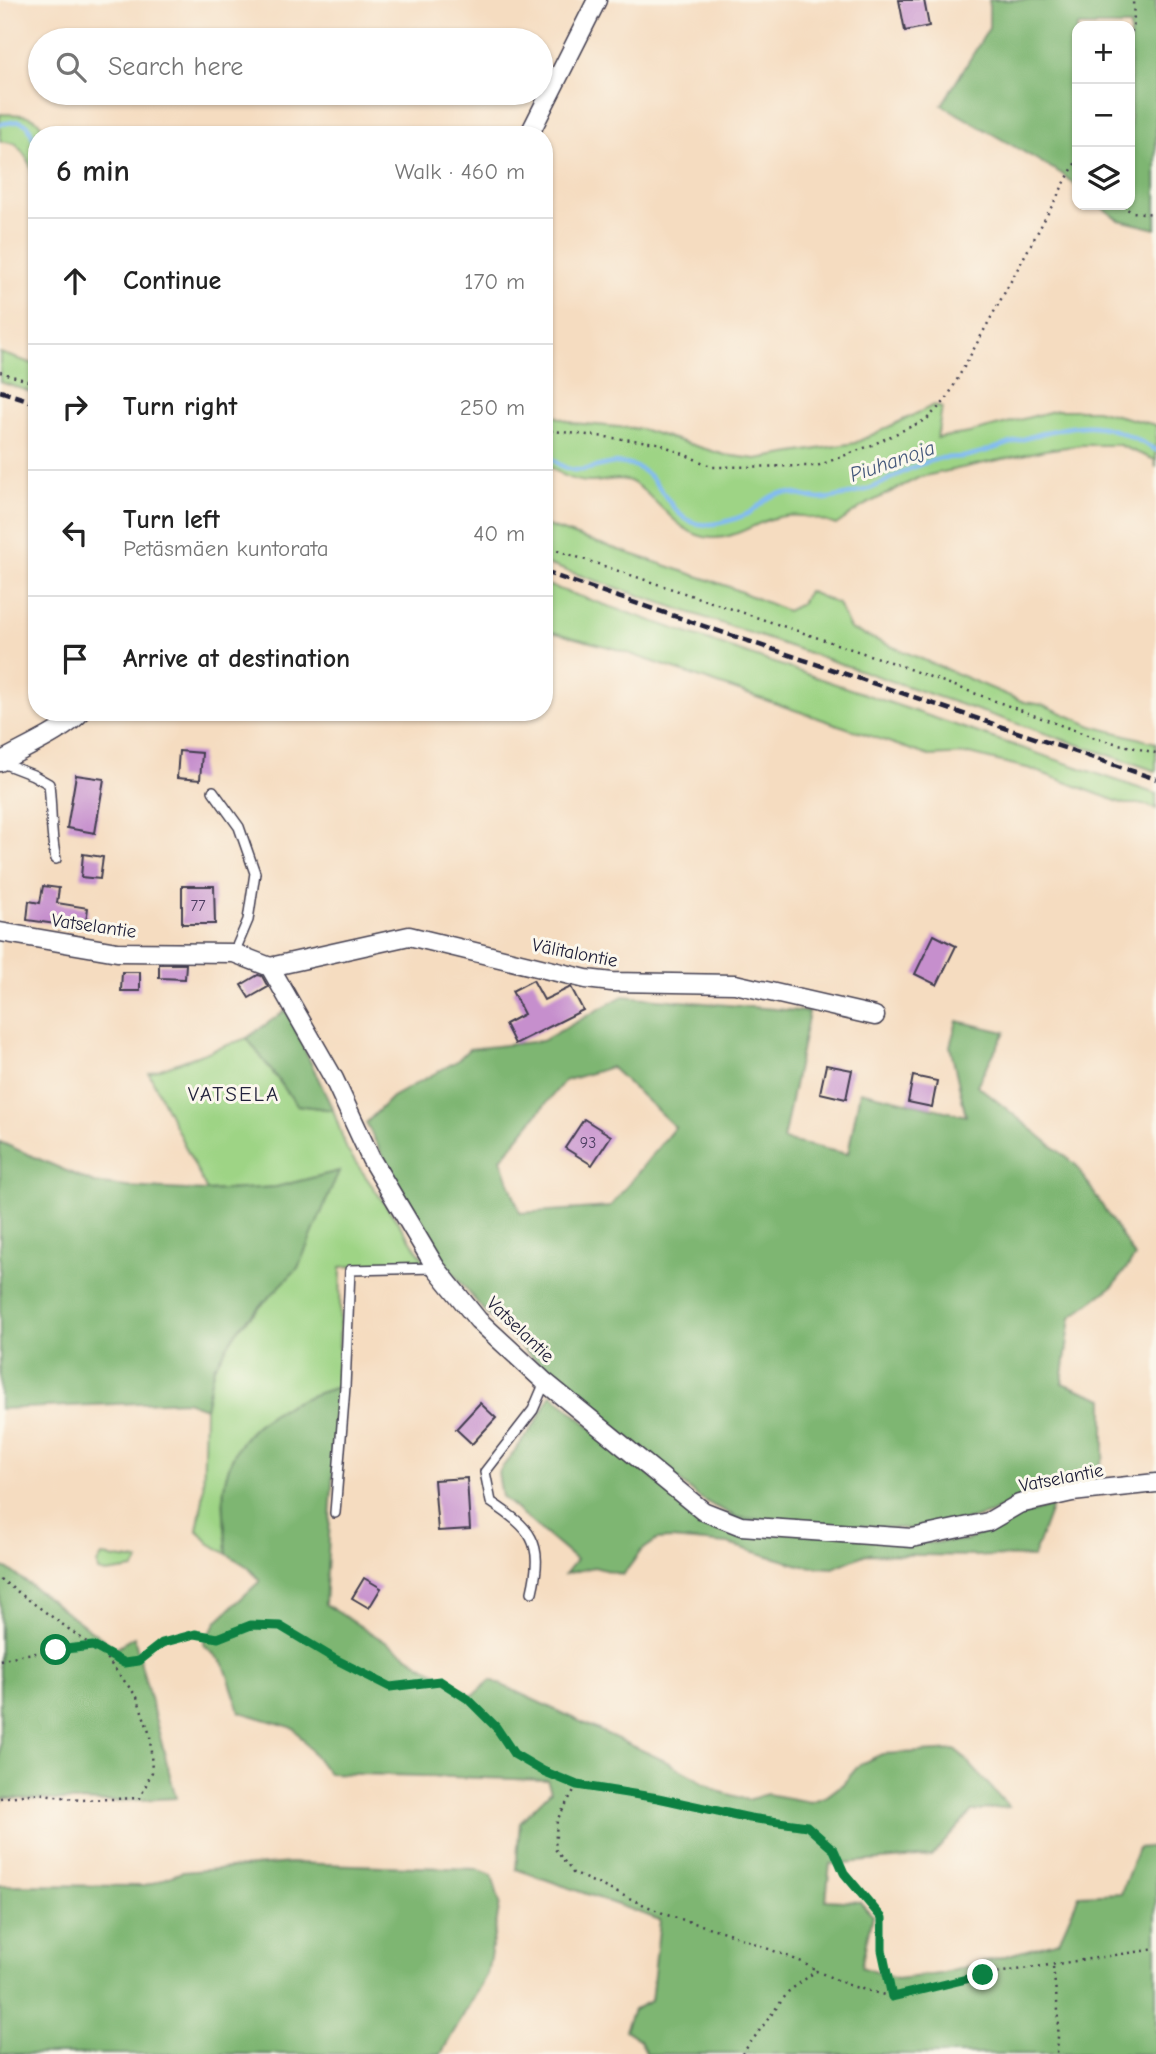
<!DOCTYPE html>
<meta charset="utf-8">
<style>
body{margin:0;font-family:"Comic Neue",sans-serif;background:#f6f6f6;color:#222}
.controls{position:absolute;right:21px;top:21px;display:grid;overflow:hidden;border-radius:14px;box-shadow:0 2px 5px #0004}
.controls button{width:63px;height:63px;display:grid;place-items:center;padding:0;border:0;border-bottom:2px solid #e0e0e0;background:#fff;color:#222;font:35px sans-serif}
.stop{position:absolute;width:21px;height:21px;margin:-16px;border:5px solid #0b8043;border-radius:50%;background:#fff}
.stop.end{background:#0b8043;border-color:#fff;box-shadow:0 2px 7px #0008}
.list{margin:0;padding:0;list-style:none}
h2{display:flex;justify-content:space-between;align-items:center;height:91px;margin:0;padding:0 28px;font-size:30px}
h2 small{font-size:23px;font-weight:400;color:#767676}
.list li{display:grid;grid-template-columns:46px 1fr auto;gap:21px;align-items:center;box-sizing:border-box;height:126px;padding:0 28px;border-top:2px solid #e0e0e0}
.list b{display:block;font-size:26px;white-space:nowrap}
.list p{margin:0;font-size:23px;white-space:nowrap;color:#767676}
.list em{font-size:23px;font-style:normal;color:#767676}
.icon{flex:none;width:38px;height:38px;fill:none;stroke:currentColor;stroke-width:2;stroke-linecap:round;stroke-linejoin:round}
.map{position:relative;flex:none;width:1156px;height:2054px;overflow:hidden}
.search{position:absolute;background:#fff;box-shadow:0 2px 5px #0004;left:28px;top:28px;width:525px;height:77px;display:flex;align-items:center;gap:18px;box-sizing:border-box;padding:0 24px;border-radius:38px;color:#767676;font-size:26px}
.panel{position:absolute;background:#fff;box-shadow:0 2px 5px #0004;left:28px;top:126px;width:525px;height:595px;border-radius:28px}
.map>svg:first-child{display:block}
</style>
<div class="map">
<svg width="1156" height="2054" viewBox="0 0 1156 2054">
<rect width="100%" height="100%" fill="#fbf7ec"/>
<filter id="ink" filterUnits="userSpaceOnUse"><feTurbulence type="fractalNoise" baseFrequency=".0143" numOctaves="2"/><feDisplacementMap in="SourceGraphic" scale="14" xChannelSelector="R" yChannelSelector="G"/><feConvolveMatrix kernelMatrix="1 2 1 2 8 2 1 2 1" color-interpolation-filters="sRGB"/></filter>
<filter id="wash" filterUnits="userSpaceOnUse"><feTurbulence type="fractalNoise" baseFrequency=".00686" numOctaves="4" result="noise"/><feDisplacementMap in="SourceGraphic" scale="28" xChannelSelector="R" yChannelSelector="G"/><feGaussianBlur stdDeviation="1.57" result="paint"/><feColorMatrix in="noise" values="0 0 0 0 0 0 0 0 0 0 0 0 0 0 0 0 0 1.4 0 .05"/><feComposite in="paint" operator="in"/></filter>
<g filter="url(#wash)">
<rect width="100%" height="100%" fill="#f5dcc0"/>
<g fill="#9ed485" stroke="#607b60" stroke-width="2">
<path d="M0,114c20,1 39,-3 45,21h-8v63c-6,-9 -4,-19 -6,-29 -1,-9 -9,-17 -15,-25l-16,-3z"/>
<path d="M0,353l37,12v29l-37,-12z"/>
<path d="M934,405l8,3 -5,30 32,-5 88,-23h39l60,15v43l-1,-8 -36,-15h-37l-37,5 -125,27 -57,29 -27,19c-23,-8 -43,-14 -68,-5 -17,6 -36,19 -56,18 -32,-1 -52,-37 -77,-54 -15,-10 -31,-1 -47,-2 -18,-1 -30,-9 -44,-19v-51l29,11 68,6 84,26 31,4 99,-16z"/>
<path d="M544,525l183,61 60,25 14,-7 7,-13 30,13 12,25 174,73 20,3 48,21 64,17v28l-612,-208z"/>
<path d="M544,584l612,210v15l-13,-5h-19l-93,-35 -62,-15 -40,2 -316,-108 -69,-18z"/>
<path d="M247,1038l50,67 36,5 14,40 78,111 -84,6 -3,120c-56,17 -105,37 -114,101 -2,21 2,45 3,66l-18,-11 -12,-13 6,-31 2,-91 9,-41 25,-39 24,-24 76,-133 -63,16 -69,4 -58,-118z"/>
<path d="M102,1556l37,5 -6,8 -27,4 -8,-2 -1,-7z"/>
</g>
<g fill="#7eb672" stroke="#506c56" stroke-width="2" fill-rule="evenodd">
<path d="M989,0h167v229l-37,-9 -20,-15h31v-179h-53v161l-15,-13 -120,-69 47,-77z"/>
<path d="M623,996l186,16 -26,128 65,14 12,-63 106,25 -16,-70 7,-25 48,11 -28,53 99,80 59,92 -21,28 -43,32 -9,66 42,16v58l-11,20 -59,16 -45,21 -63,16 -187,-12 -25,-12 -17,-10 -174,-147 -38,-37 -33,-40 -36,-52 -50,-97 26,-26 65,-36 12,-12 73,-8zM611,1067l64,60 -65,80 -90,6 -19,-54 63,-78z"/>
<path d="M286,1010l47,100 -36,-5 -50,-67z"/>
<path d="M0,1142l94,41 32,4 81,4 69,-4 63,-16 -41,97 -59,60 -25,39 -9,41 -19,-7 -186,8z"/>
<path d="M338,1387l-13,217 147,92 19,-16 174,81 56,31 27,8 19,-6 43,8 17,-6 16,-12 17,-20 22,-10 75,-4 52,57 -37,4 -40,45 -102,8 -4,36 34,2 12,13 -11,52 35,12 44,-5 119,-33 20,-46 42,-2 17,-45 18,-2v208h-509l-7,-14 -15,-10 8,-20 18,-9 9,-81 -144,-51 4,-47 31,-31 -4,-11 -219,-7 -34,-45 -54,-16 -16,-48 -21,-20 15,-24 42,-39 -12,-14 -21,-13c-1,-21 -5,-45 -3,-66 9,-64 58,-84 114,-101z"/>
<path d="M551,1394l141,117 235,32 41,-3 48,-23 36,-11 -19,51 -167,-3 -33,14 -30,-2 -75,-22 -57,-5 -14,1 -16,11 -18,24 -29,-8 -29,7 11,-14 -74,-63 -4,-24 38,-50z"/>
<path d="M0,1566l8,3 107,79 19,-11 42,161 -75,4 -97,-4 -4,4z"/>
<path d="M291,1863l186,6 15,6 8,28 -13,71 -46,80h-441v-169l145,1 37,-14z"/>
</g>
<g fill="none" stroke-linecap="round" stroke-linejoin="round">
<g stroke="#82bbf3" stroke-width="4.5">
<path d="M0,124l19,-3 9,4 9,23"/>
<path d="M544,451c37,42 54,0 92,16 25,10 32,46 56,55 15,7 43,-2 57,-9 9,-5 15,-14 26,-18 15,-6 32,4 47,4 14,-1 33,-6 47,-10 15,-5 28,-15 43,-21 8,-3 16,-7 25,-9 8,-2 17,-1 26,-2 40,-8 89,-33 129,-31 23,1 44,13 64,24"/>
</g>
</g>
<g id="blocks">
<g fill="#c68fcd">
<path d="M899,0h25l5,26 -24,5z"/>
<path d="M179,751l23,2 -2,27 -23,-2z"/>
<path d="M76,775l28,4 -9,54 -28,-5z"/>
<path d="M83,854l20,3 -3,22 -19,-2z"/>
<path d="M43,886l16,2 -2,15 31,5 -3,20 -58,-8 2,-19 11,2z"/>
<path d="M182,886h32l1,38h-33z"/>
<path d="M934,935l22,11 -19,39 -22,-11z"/>
<path d="M159,964h27l-1,15 -26,-1z"/>
<path d="M122,972h18v19h-19z"/>
<path d="M258,975l4,1 6,11 -19,11 -8,-13z"/>
<path d="M533,980l11,20 27,-13 12,23 -68,34 -10,-20 19,-10 -12,-23z"/>
<path d="M826,1065l26,5 -6,29 -26,-6z"/>
<path d="M913,1076l24,5 -5,26 -24,-5z"/>
<path d="M584,1119l27,17 -19,29 -27,-17z"/>
<path d="M480,1403l16,15 -24,26 -16,-15z"/>
<path d="M467,1478l3,51 -32,2 -4,-51z"/>
<path d="M364,1578l17,10 -12,20 -17,-10z"/>
</g>
</g>
</g>
<g filter="url(#ink)">
<use href="#blocks" fill-opacity="0" stroke="#423e4f" stroke-width="2"/>
<g fill="none" stroke-linecap="round" stroke-linejoin="round">
<defs>
<g id="service">
<path d="M2,763l31,12 16,9c3,26 1,50 7,75"/>
<path d="M213,791l26,36 16,46 -7,47 -14,33"/>
<path d="M335,1513l10,-126 5,-117 86,-2"/>
<path d="M532,1592c12,-51 -1,-63 -41,-90l-6,-30 48,-62 12,-28"/>
</g>
<g id="minor">
<path d="M529,135l68,-135"/>
<path d="M0,762c24,-14 63,-30 81,-50"/>
<path d="M0,932l117,20 117,1 36,14 64,112 37,80 65,109 42,52 67,62 158,129 38,15 171,12 76,-16 31,-18 53,-12 84,-9"/>
<path d="M270,967l139,-31 177,43 26,3 123,2 140,32"/>
</g>
</defs>
<use href="#service" stroke="#423e4f" stroke-width="12"/>
<use href="#minor" stroke="#423e4f" stroke-width="21"/>
<g stroke="#423e4f" stroke-width="2.5" stroke-dasharray="2 5" stroke-linecap="butt">
<path d="M1130,39l4,-17 -1,-22"/>
<path d="M1122,205l9,7 25,2"/>
<path d="M0,372l37,12"/>
<path d="M544,430l114,13 55,24 104,-1 55,-21 55,-26 19,-19 131,-240"/>
<path d="M544,546l346,116 208,77 58,14"/>
<path d="M0,1579l103,75 34,43 13,38 2,37 -12,26 -60,2 -42,-7 -38,5"/>
<path d="M103,1654l21,9 15,-2 23,-18 33,-9 23,4 33,-13 29,1 55,33 55,28 50,-6 28,18 28,28 18,27 29,17 34,14 81,13 92,20 57,8 27,24 10,23 38,45v32l10,47"/>
<path d="M0,1660l20,-5 73,-9"/>
<path d="M577,1785l-20,35 -2,29 18,24 94,42 61,18 74,29 14,9"/>
<path d="M1053,1967l6,52 -2,35"/>
<path d="M742,2054l47,-63 27,-20 35,15 41,11 91,-22 173,-26"/>
</g>
<use href="#service" stroke="#fff" stroke-width="9"/>
<use href="#minor" stroke="#fff" stroke-width="18"/>
<g stroke="#22223b" stroke-width="4.5" stroke-dasharray="10 5" stroke-linecap="butt">
<path d="M0,391l37,12"/>
<path d="M544,572l612,207"/>
</g>
</g>
</g>
<g fill="none" stroke-linecap="round" stroke-linejoin="round" filter="url(#ink)">
<path stroke="#0b8043" stroke-width="9" d="M56,1650l37,-4 31,17 15,-2 23,-18 33,-9 23,4 33,-13 29,1 55,33 55,28 50,-6 28,18 28,28 18,27 29,17 34,14 81,13 92,20 57,8 27,24 10,23 38,45v32l10,47 91,-22"/>
</g>
<g text-anchor="middle" stroke-width="6" stroke-linejoin="round" paint-order="stroke">
<g font-size="16" fill="#4b3d60">
<text x="198" y="911">77</text>
<text x="588" y="1148">93</text>
</g>
<g font-size="19" fill="#22223b" stroke="#fbf7ec">
<text transform="translate(94 925) rotate(8)" y="7">Vatselantie</text>
<text transform="translate(575 952) rotate(11)" y="7">Välitalontie</text>
<text transform="translate(521 1329) rotate(44)" y="7">Vatselantie</text>
<text transform="translate(1061 1477) rotate(-11)" y="7">Vatselantie</text>
</g>
<g font-size="21" font-style="italic" fill="#44587b" stroke="#fbf7ec">
<text transform="translate(892 461) rotate(-19)" y="7">Piuhanoja</text>
</g>
<g font-size="21" letter-spacing="2" fill="#22223b" stroke="#fbf7ec">
<text x="234" y="1101">VATSELA</text>
</g>
</g>
</svg>
<div class="controls">
<button>+</button>
<button>−</button>
<button><svg class="icon" aria-label="layers" viewBox="0 0 24 24"><path d="M12 4l9 5-9 5-9-5zM3 14l9 5 9-5"/></svg></button>
</div>
<div class="stop" style="left:56px;top:1650px"></div>
<div class="stop end" style="left:983px;top:1975px"></div>
<div class="search"><svg class="icon" aria-label="search" viewBox="0 0 24 24"><circle cx="10" cy="10" r="6"/><path d="M15 15l6 6"/></svg>Search here</div>
<section class="panel">
<h2>6 min<small>Walk · 460 m</small></h2>
<ul class="list">
<li><svg class="icon" aria-label="ahead" viewBox="0 0 24 24"><path d="M12 20V5M6 11l6-6 6 6"/></svg><div><b>Continue</b></div><em>170 m</em></li>
<li><svg class="icon" aria-label="right" viewBox="0 0 24 24"><path d="M7 20v-9h11M14 6l5 5-5 5"/></svg><div><b>Turn right</b></div><em>250 m</em></li>
<li><svg class="icon" aria-label="left" viewBox="0 0 24 24"><path d="M17 20v-9H6M10 6l-5 5 5 5"/></svg><div><b>Turn left</b><p>Petäsmäen kuntorata</p></div><em>40 m</em></li>
<li><svg class="icon" aria-label="arrive" viewBox="0 0 24 24"><path d="M6 21V4h12l-3 4 3 4H6"/></svg><div><b>Arrive at destination</b></div></li>
</ul>
</section>
</div>
